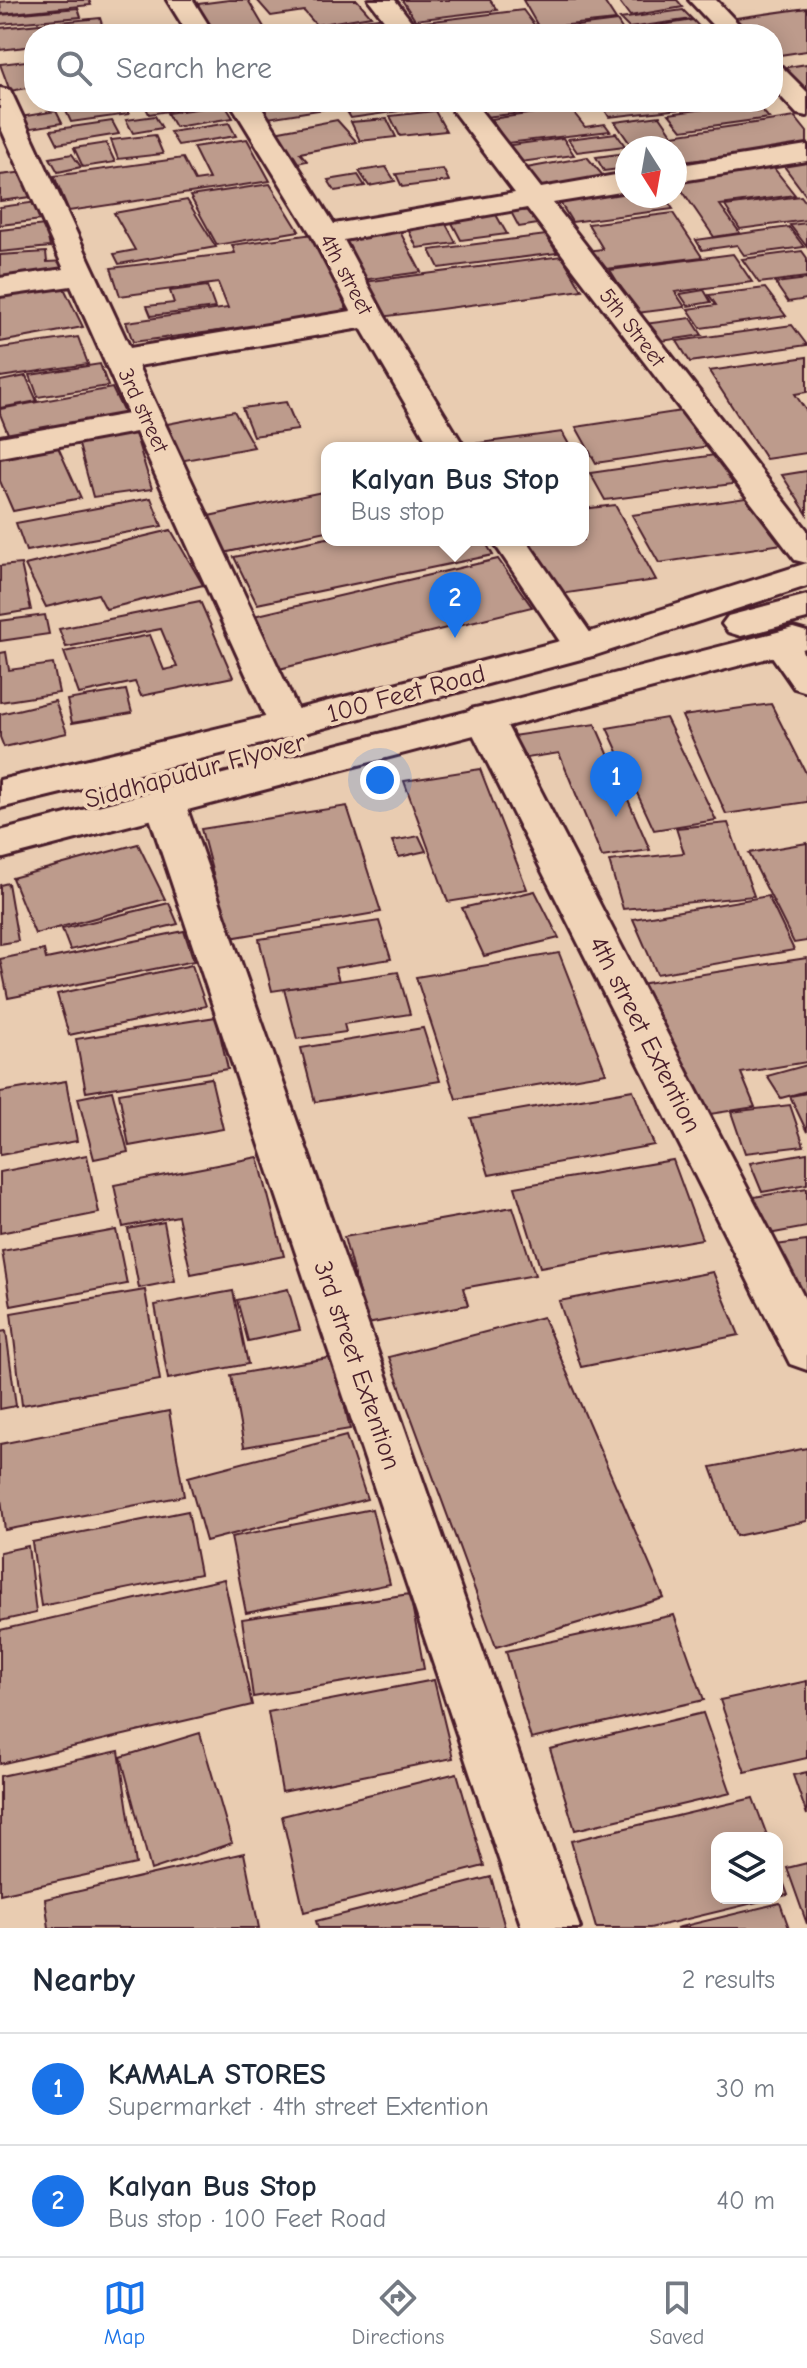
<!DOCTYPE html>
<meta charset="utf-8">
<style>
body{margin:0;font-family:"Comic Neue",sans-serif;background:#f6f6f7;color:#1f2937}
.controls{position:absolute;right:24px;bottom:24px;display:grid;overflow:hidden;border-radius:16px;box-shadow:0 4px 20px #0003}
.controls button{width:72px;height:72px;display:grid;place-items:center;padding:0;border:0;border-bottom:2px solid #e0e1e3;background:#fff;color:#1f2937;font:40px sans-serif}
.compass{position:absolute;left:615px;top:136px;width:72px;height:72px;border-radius:50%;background:#fff;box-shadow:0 4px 20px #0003;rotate:169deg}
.you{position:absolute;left:380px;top:780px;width:28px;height:28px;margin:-20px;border:6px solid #fff;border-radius:50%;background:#1a73e8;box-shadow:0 0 0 12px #1a73e833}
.badge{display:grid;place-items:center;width:52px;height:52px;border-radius:50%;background:#1a73e8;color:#fff;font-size:26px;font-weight:700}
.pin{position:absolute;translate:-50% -66px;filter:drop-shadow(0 2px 4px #0008)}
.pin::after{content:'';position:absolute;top:42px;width:28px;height:24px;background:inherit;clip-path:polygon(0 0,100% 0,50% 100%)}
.popup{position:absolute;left:321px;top:442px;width:268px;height:104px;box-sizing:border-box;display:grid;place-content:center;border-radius:16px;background:#fff;filter:drop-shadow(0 2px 6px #0005);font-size:26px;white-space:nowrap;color:#747a83}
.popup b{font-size:30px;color:#1f2937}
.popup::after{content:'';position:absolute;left:50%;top:100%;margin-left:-16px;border:16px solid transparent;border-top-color:#fff}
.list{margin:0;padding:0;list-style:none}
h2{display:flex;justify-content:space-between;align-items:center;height:104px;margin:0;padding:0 32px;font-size:34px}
h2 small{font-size:26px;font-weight:400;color:#747a83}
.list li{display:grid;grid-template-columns:52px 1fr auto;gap:24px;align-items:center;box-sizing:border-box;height:112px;padding:0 32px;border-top:2px solid #e0e1e3}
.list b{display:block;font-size:30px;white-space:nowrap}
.list p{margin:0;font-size:26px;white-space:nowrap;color:#747a83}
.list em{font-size:26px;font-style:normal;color:#747a83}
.icon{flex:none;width:44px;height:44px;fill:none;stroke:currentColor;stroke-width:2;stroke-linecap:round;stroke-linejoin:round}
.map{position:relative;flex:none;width:807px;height:1928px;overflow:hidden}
.search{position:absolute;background:#fff;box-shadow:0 4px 20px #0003;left:24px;right:24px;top:24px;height:88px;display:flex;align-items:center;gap:20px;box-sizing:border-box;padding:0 28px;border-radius:32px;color:#747a83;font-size:30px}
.sheet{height:328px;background:#fff}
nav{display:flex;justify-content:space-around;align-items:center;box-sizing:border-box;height:112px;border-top:2px solid #e0e1e3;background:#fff;font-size:22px;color:#747a83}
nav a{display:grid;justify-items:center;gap:4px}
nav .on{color:#1a73e8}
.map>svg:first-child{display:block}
</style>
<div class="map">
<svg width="807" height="1928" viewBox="0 0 807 1928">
<rect width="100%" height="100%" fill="#e9ccb1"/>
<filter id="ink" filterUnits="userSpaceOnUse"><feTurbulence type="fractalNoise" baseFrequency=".0125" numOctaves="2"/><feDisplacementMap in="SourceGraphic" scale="16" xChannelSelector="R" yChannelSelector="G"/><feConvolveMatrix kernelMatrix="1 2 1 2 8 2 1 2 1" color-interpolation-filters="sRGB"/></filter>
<g filter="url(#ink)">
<g fill="#bd9b8c" stroke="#4a1f2b" stroke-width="2">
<path d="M20,0h69l2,5 -90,9 -1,-12z"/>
<path d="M229,0h19l20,34h-62l-16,-29z"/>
<path d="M257,0h100l14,16 -55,9 -12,-14 -33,5z"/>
<path d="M402,0h88l7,10 -82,10z"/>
<path d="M523,0h80l13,20 -77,8z"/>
<path d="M618,0h59l6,7 -53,9z"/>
<path d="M78,8l3,9 -81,7v-9z"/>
<path d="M807,8v43l-34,5v-22h-29l-15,-15z"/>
<path d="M523,10l18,24h-118l-7,-11z"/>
<path d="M683,10l9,9 -63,9 -9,-9z"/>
<path d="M386,17l11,17h-102l-3,-5z"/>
<path d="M100,18l5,16h-71v12l-34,4v-22z"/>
<path d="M693,20l13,14h-57l-6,-6z"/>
<path d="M617,21l7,11 18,-2 4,4h-98l-3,-4z"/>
<path d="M34,60v27l-24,4 -10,-27z"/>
<path d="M807,64v27l-10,2 -22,-24z"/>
<path d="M123,102l6,12 -58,8 -6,-13z"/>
<path d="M143,102h72l1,2 -67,10z"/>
<path d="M252,102h75l4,6 -69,11z"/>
<path d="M341,102h99l2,3 -91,13z"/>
<path d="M477,102h79l3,7 -74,8z"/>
<path d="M600,102h135l1,1 -127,14z"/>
<path d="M755,102l14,16 -87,12 -13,-16z"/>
<path d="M225,105l8,13 -58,9 -8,-14z"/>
<path d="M570,108l15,19 20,-3 5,7 -103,12 -16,-24z"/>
<path d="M56,111l6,12 -36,6 -6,-12z"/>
<path d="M435,111l11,20 -46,5 -10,-20z"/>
<path d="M155,116l7,12 -29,5 -7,-13z"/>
<path d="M660,116l13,19 122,-18 12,15v14l-132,17v-15h-42l-18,-26z"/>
<path d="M387,119l9,18 -36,4 -9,-19z"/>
<path d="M337,120l20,22 -57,11 7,8 -18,4 -25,-31z"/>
<path d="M112,121l7,13 -61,10 -7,-14z"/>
<path d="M229,123l7,13 -58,9 -8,-13z"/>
<path d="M616,133l9,13 -48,6 -9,-13z"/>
<path d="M155,135l8,19 -45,5 -7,-19z"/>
<path d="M563,138l11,17 -61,8 -10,-17z"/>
<path d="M247,139l23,42 -201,30 -15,-35 129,-18 12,23 14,-2 -16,-32z"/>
<path d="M106,143l9,19 -32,5 -9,-19z"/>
<path d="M627,153v15l-23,3 -8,-14z"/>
<path d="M72,154l9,13 -23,5 -8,-14z"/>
<path d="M587,157l18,21 -67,12 -17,-21z"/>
<path d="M807,159v38l-26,-35z"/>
<path d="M386,167l9,14 -26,5 -10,-15z"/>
<path d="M773,167l22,28 -75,10 20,28 -26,4 -39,-57z"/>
<path d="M443,169l6,12 -47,6 -6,-13z"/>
<path d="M25,172l6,25 -31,4v-26z"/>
<path d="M358,175l7,11 -30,5 -7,-11z"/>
<path d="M270,184l29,47 -82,14 -27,-49z"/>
<path d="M627,191v5h37l9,13 -101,13 -14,-23z"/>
<path d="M801,196l6,8v16l-67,9 -15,-23z"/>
<path d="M187,200l29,47 -97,17 -5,-10 21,-4 -21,-37z"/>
<path d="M37,202l5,18 -42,5v-18z"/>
<path d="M530,210l8,14 -19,3 -8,-15z"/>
<path d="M495,213l12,21 -46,6 -11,-21z"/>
<path d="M673,213l29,44 -104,13 -12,-19 17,-2 -15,-25z"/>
<path d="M807,223v24l-17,-22z"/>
<path d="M446,224l10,19 -39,5 -9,-19z"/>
<path d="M45,225l5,22 -50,5v-22z"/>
<path d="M789,227l15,20 -60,8 -7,-10 -35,5 -6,-10z"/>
<path d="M398,228l23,44 -66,9 -21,-45z"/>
<path d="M313,234l36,80 -216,28 -7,-20 102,-14 -10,-25 -98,13 -9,-28 124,-15 -3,-8z"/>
<path d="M546,235l11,18 -118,15 -9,-18z"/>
<path d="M802,251l5,7v19l-48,6 -17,-24z"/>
<path d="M46,252l1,10 19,-1 2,15 -68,5v-26z"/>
<path d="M733,254l19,28 -77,10 10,15 -48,6 -27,-43z"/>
<path d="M562,256l20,34 -201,27 -17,-35z"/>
<path d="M807,279v20l-19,3 -13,-19z"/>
<path d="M62,284l21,43 -83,15v-47z"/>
<path d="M207,286l8,22 -64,8 -4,-10 27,-3 -4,-12z"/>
<path d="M765,288l21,28 -85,12 -13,-19 28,-4 -7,-10z"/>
<path d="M704,290l7,12 -23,4 -8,-12z"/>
<path d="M691,318l11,17 -47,7 -11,-18z"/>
<path d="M792,325l15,20 -117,17 -13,-21z"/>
<path d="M78,337l10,27 -88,13v-29z"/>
<path d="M807,357v35l-12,2 12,18v41l-41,6 -57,-88z"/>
<path d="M100,364l8,22 -70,11 -8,-22z"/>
<path d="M26,376l11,25 -37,7v-27z"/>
<path d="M112,388l13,27 -116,21 -9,-22v-5z"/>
<path d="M286,402l12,28 -45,6 -11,-28z"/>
<path d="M688,410l22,36 -114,17 -20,-36z"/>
<path d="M234,411l20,36 -74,14 -18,-36z"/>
<path d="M562,432l9,16 -113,-2z"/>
<path d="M135,433l17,56 -59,8 -15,-56z"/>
<path d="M58,447l23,51 -68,13 -13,-30v-23z"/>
<path d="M715,455l18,29 -128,16 -15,-27z"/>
<path d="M807,471v43l-25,-39z"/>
<path d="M327,491v40l-104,22 -19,-36z"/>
<path d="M752,497l30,47 -123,19 -27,-48z"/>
<path d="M151,498l11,28 -136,25 -10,-28z"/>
<path d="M615,505l41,75 -102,15 -27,-55h56v-31z"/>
<path d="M171,530l32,55 -97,24 -8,-15 -52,13 -21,-42z"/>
<path d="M327,538l157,2 9,15 -236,49 -23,-47z"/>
<path d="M498,559l34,48 -257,63 -30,-52z"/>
<path d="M21,564l10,46 -31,5v-49z"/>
<path d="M200,601l33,76 -92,19 -6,-14 -56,12 -15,-42 86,-17 14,35 13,-3 -16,-38 -95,18 -7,-18z"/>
<path d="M45,615l4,19 -49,7v-20z"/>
<path d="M6,652l3,18 44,-6 6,29 -59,9v-49z"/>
<path d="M126,690l6,23 -60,10 -5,-23z"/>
<path d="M55,701l12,32 -63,14 -4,-10v-23z"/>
<path d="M771,704l36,71v27l-81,12 -44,-98z"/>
<path d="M666,718l50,102 -62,10 -47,-102z"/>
<path d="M595,724l55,126 -48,7 -43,-104 -45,7 -9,-23z"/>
<path d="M480,769l47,120 -79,13 -44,-121z"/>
<path d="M347,806l34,106 -151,26 -29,-109z"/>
<path d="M728,823l26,73 -131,13 -14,-48 75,-8 -8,-25z"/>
<path d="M419,836l7,15 -27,6 -7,-16z"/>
<path d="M807,843v98l-13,2 -45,-90z"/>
<path d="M138,844l27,55 -130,35 -23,-56z"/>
<path d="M8,883l10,58 -18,3v-59z"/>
<path d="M535,891l24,47 -75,18 -22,-48z"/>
<path d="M768,896l26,54 -137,24 -24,-55z"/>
<path d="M169,903l9,21 -108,26 -8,-21z"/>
<path d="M379,921l12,38 -56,9 4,13 -67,10 -13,-52z"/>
<path d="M184,931l10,30 -186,37 -8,-39 44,-9 2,9z"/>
<path d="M559,953l47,120 -150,26 -40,-122z"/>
<path d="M807,958v104l-66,11 14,34 -64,10 -52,-133z"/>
<path d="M192,965l14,41 -137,29 -12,-41z"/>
<path d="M398,972l12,42 -66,10 2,8 -49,7 -13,-50z"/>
<path d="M216,1017l12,52 -142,23 -10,-53z"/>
<path d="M423,1028l17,53 -125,21 -14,-54z"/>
<path d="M807,1065v26l-26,7 -14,-22z"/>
<path d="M211,1078l12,51 -94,17 -10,-53z"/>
<path d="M66,1081l11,60 -77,14v-63z"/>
<path d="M633,1090l21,55 -165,30 -18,-57z"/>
<path d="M112,1091l16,61 -34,7 -16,-61z"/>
<path d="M807,1093v39l-17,-36z"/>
<path d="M790,1105l14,41 -59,7 -14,-41z"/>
<path d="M807,1153v31l-45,8 -12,-29z"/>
<path d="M87,1155l12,58 -99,20v-61z"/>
<path d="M258,1157l26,99 -93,18 -13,-58 -55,11 -9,-42z"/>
<path d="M673,1160l29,79 -162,28 -25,-80z"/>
<path d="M807,1188v39l-44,8 -15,-37z"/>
<path d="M513,1207l22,68 -72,13 5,17 -101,19 -23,-87z"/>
<path d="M164,1222l11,59 -36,7 -11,-59z"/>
<path d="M116,1230l11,54 -116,22 -9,-55z"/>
<path d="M807,1241v82l-32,-78z"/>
<path d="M713,1272l26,63 -158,32 -22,-66z"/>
<path d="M288,1289l12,41 -52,11 -11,-41z"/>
<path d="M145,1290l15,90 -138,25 -11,-92z"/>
<path d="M233,1291l15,73 -80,15 -13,-74z"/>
<path d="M543,1317l121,281 -168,49 -107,-290z"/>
<path d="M6,1331l10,75 -16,3v-77z"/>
<path d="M334,1357l16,72 -106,18 -13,-72z"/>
<path d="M169,1411l15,85 -179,34 -5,-39v-47z"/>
<path d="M346,1436l21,63 -161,42 -18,-64z"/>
<path d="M807,1448v73l-71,15 -25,-69z"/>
<path d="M372,1509l18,75 -144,29 -15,-76z"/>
<path d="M188,1511l12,63 -159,32 -9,-64z"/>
<path d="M28,1546l8,67 -36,8v-69z"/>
<path d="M224,1579l28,126 -252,59v-134z"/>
<path d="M410,1594l14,75 -171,28 -11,-78z"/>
<path d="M674,1615l30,85 -173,39 -25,-88z"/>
<path d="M434,1680l19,78 -171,34 -14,-80z"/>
<path d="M807,1681v77l-62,14 -25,-72z"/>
<path d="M703,1713l28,80 -156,37 -25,-81z"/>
<path d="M200,1733l32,110 -81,27 -30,-113z"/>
<path d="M119,1751l17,113 -136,30v-118z"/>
<path d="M807,1772v43l-14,-40z"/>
<path d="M457,1773l27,93 -180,46 -22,-96z"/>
<path d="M753,1798l15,40h-51v60h57l-124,30h-54l-25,-87z"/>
<path d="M244,1853l15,75h-210l-4,-29z"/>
<path d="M807,1863v61l-20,-56z"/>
<path d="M777,1865l11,30 -11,2z"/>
<path d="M491,1877l14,51h-187l-2,-7z"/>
<path d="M780,1903l9,25h-113z"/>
</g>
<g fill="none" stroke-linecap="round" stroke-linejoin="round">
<defs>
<g id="minor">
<path d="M167,0h26l21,34h-26z"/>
<path d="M369,0h26l26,34h-26z"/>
<path d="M689,0h27l32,34h-27z"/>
<path d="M773,65l9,2 25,25v24l-10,-2 -24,-26z"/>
<path d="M0,88l10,2 3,6 117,252 221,-37 -40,-77 -81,-132h28l76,122 181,-31 -69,-91h28l67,86 86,-15v18l-74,12 254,327v33l-12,-3 -268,-352 -183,32 41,77 80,131h-34l-70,-120 -223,38 167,359 -6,9 -13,3 -13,-3 -137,-302 -136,25v-20l128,-23 -57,-128 -71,10v-18l64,-9 -64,-143z"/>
<path d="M807,145v16l-132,21v-16z"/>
<path d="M492,540h34l74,107 -5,8 -13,3 -13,-3z"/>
<path d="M781,632c26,8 26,33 26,60l-13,-4 -31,-45 5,-8z"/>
<path d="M484,706l13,3 6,9 304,585v67l-17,-6 -325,-646 6,-9z"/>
<path d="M165,790l14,4 6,9 395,1125h-58l-377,-1125 6,-9z"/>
</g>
<g id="primary">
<path d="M807,563v23l-211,69 -310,83 -286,70v-28l286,-68 282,-73z"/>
<path d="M807,595v24l-66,17 -13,-4 -6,-8 6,-8z"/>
<path d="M793,628l14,4 -1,16 -806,211v-28z"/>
</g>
</defs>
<use href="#minor" stroke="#4a1f2b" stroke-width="6"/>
<use href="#primary" stroke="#4a1f2b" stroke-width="6"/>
<use href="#minor" fill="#f0d3b7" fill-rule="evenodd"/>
<use href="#primary" fill="#f0d3b7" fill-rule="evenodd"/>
</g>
</g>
<g text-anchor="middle" stroke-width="8" stroke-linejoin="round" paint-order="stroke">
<g font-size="22" fill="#4a1f2b" stroke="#f0d3b7">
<text transform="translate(347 274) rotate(62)" y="8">4th street</text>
<text transform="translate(633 327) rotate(52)" y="8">5th Street</text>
<text transform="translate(144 410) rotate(65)" y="8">3rd street</text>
</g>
<g font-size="26" fill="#4a1f2b" stroke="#f0d3b7">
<text transform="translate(406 693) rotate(-15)" y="9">100 Feet Road</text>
<text transform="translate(195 770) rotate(-15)" y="9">Siddhapudur Flyover</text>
<text transform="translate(646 1034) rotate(63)" y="9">4th street Extention</text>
<text transform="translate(358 1365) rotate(71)" y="9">3rd street Extention</text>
</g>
</g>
</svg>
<div class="controls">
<button><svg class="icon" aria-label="layers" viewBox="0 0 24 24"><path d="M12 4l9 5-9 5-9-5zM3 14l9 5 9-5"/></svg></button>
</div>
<svg class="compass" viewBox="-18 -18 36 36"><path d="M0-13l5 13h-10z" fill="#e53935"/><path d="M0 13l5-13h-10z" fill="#747a83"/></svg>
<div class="you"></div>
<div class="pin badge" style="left:616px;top:817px">1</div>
<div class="pin badge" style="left:455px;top:638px">2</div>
<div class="popup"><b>Kalyan Bus Stop</b>Bus stop</div>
<div class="search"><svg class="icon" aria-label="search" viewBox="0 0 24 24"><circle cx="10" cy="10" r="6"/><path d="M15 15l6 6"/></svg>Search here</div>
</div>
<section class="sheet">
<h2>Nearby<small>2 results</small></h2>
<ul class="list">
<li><span class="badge">1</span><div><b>KAMALA STORES</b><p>Supermarket · 4th street Extention</p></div><em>30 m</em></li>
<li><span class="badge">2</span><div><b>Kalyan Bus Stop</b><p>Bus stop · 100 Feet Road</p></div><em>40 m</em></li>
</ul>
</section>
<nav>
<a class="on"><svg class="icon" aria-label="map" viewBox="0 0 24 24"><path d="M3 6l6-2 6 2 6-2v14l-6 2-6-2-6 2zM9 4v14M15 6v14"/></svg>Map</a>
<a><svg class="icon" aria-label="directions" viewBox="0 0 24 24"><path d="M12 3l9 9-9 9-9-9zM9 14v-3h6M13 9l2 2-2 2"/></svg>Directions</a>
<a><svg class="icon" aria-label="saved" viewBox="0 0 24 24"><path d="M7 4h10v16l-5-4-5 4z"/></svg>Saved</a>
</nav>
